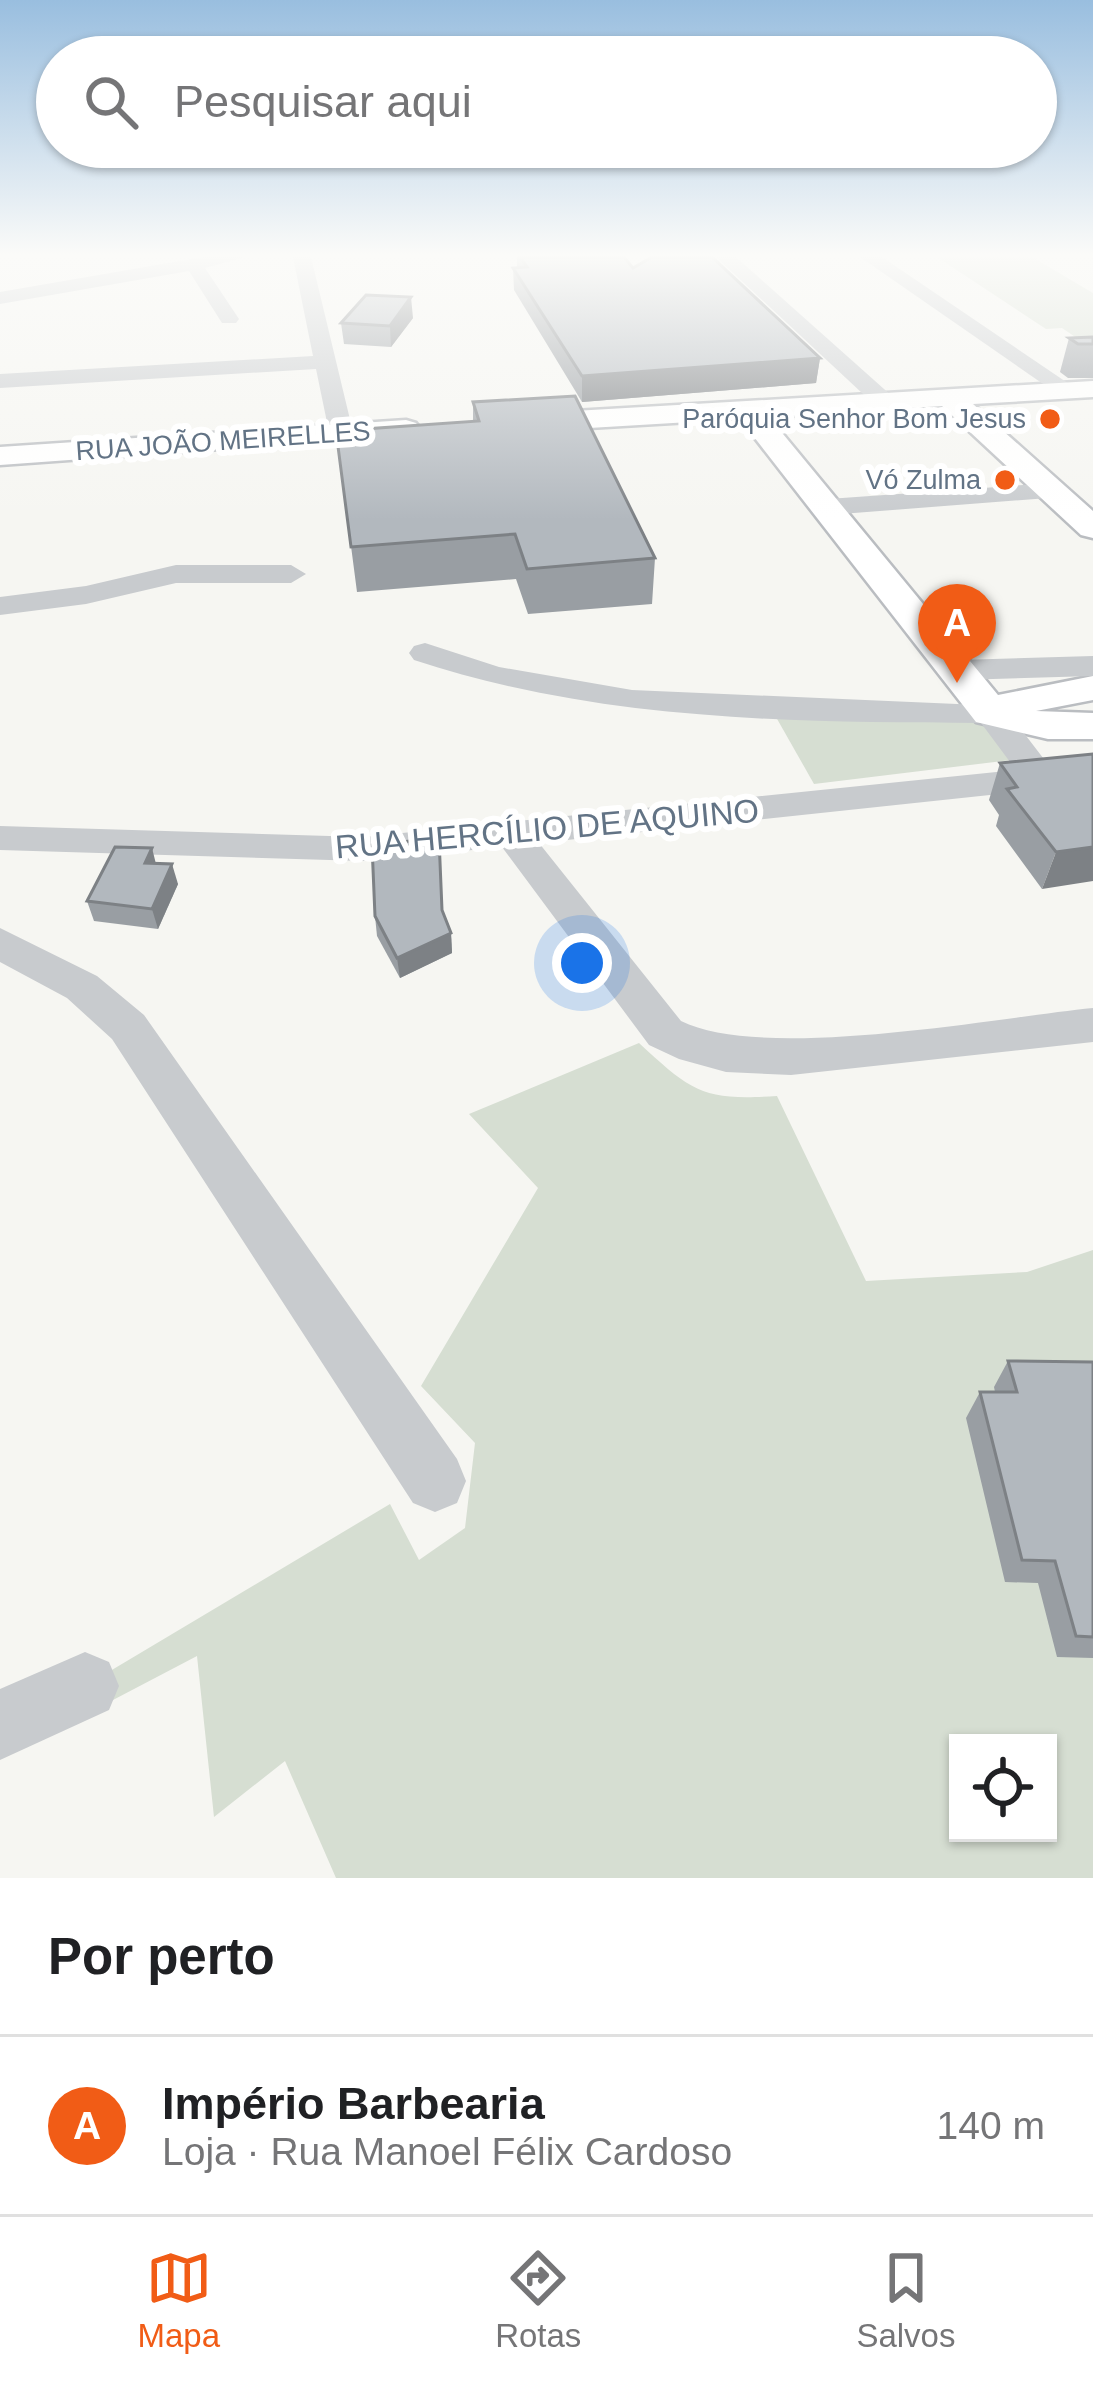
<!DOCTYPE html>
<html lang="pt">
<meta charset="utf-8">
<style>
body{margin:0;font-family:Arial,sans-serif;background:#f2f2f2;color:#202124}
.controls{position:absolute;right:36px;bottom:36px;display:grid;overflow:hidden;border-radius:0px;box-shadow:0 3px 9px #0004}
.controls button{width:108px;height:108px;display:grid;place-items:center;padding:0;border:0;border-bottom:3px solid #e0e0e0;background:#fff;color:#202124;font:60px sans-serif}
.you{position:absolute;left:582px;top:963px;width:42px;height:42px;margin:-30px;border:9px solid #fff;border-radius:50%;background:#1a73e8;box-shadow:0 0 0 18px #1a73e833}
.badge{display:grid;place-items:center;width:78px;height:78px;border-radius:50%;background:#f15c16;color:#fff;font-size:39px;font-weight:700}
.pin{position:absolute;translate:-50% -99px;filter:drop-shadow(0 3px 6px #0008)}
.pin::after{content:'';position:absolute;top:63px;width:42px;height:36px;background:inherit;clip-path:polygon(0 0,100% 0,50% 100%)}
.list{margin:0;padding:0;list-style:none}
h2{display:flex;justify-content:space-between;align-items:center;height:156px;margin:0;padding:0 48px;font-size:51px}
h2 small{font-size:39px;font-weight:400;color:#757577}
.list li{display:grid;grid-template-columns:78px 1fr auto;gap:36px;align-items:center;box-sizing:border-box;height:180px;padding:0 48px;border-top:3px solid #e0e0e0}
.list b{display:block;font-size:45px;white-space:nowrap}
.list p{margin:0;font-size:39px;white-space:nowrap;color:#757577}
.list em{font-size:39px;font-style:normal;color:#757577}
.icon{flex:none;width:66px;height:66px;fill:none;stroke:currentColor;stroke-width:2;stroke-linecap:round;stroke-linejoin:round}
.map{position:relative;flex:none;width:1093px;height:1878px;overflow:hidden}
.search{position:absolute;background:#fff;box-shadow:0 3px 9px #0004;left:36px;right:36px;top:36px;height:132px;display:flex;align-items:center;gap:30px;box-sizing:border-box;padding:0 42px;border-radius:66px;color:#757577;font-size:45px}
.sheet{height:336px;background:#fff}
nav{display:flex;justify-content:space-around;align-items:center;box-sizing:border-box;height:168px;border-top:3px solid #e0e0e0;background:#fff;font-size:33px;color:#757577}
nav a{display:grid;justify-items:center;gap:6px}
nav .on{color:#f15c16}
.map>svg:first-child{display:block}
</style>
<div class="map">
<svg width="1093" height="1878" viewBox="0 0 1093 1878">
<rect width="100%" height="100%" fill="#f6f6f2"/>
<g fill="#d6ded2" fill-rule="evenodd">
<path d="M937,257h95l61,36v56l-31,-21 -16,1z"/>
<path d="M772,710l209,12 30,38 -197,24z"/>
<path d="M639,1043c53,49 64,58 138,53l89,185 161,-9 66,-22v628h-757l-51,-117 -71,56 -17,-161 -105,55 -7,-25 305,-182 29,56 46,-32 10,-85 -54,-57 117,-198 -69,-74zM958,1743h90v90h-90z"/>
</g>
<g fill="none" stroke-linecap="round" stroke-linejoin="round">
<defs>
<g id="major">
<path d="M1093,381v16l-120,7 120,107v27l-12,-3 -139,-129 -173,11 229,278 95,-19v24l-57,11 57,2v26h-45l-72,-17 -236,-303 -218,13 -14,-9 14,-9z"/>
<path d="M406,420l10,3 5,6 -5,6 -416,30v-18z"/>
</g>
</defs>
<use href="#major" stroke="#babdc1" stroke-width="5"/>
<g fill="#c8cbce" fill-rule="evenodd">
<path d="M203,257h42l-40,11 34,51 -3,4h-14l-33,-52 -189,33v-12z"/>
<path d="M293,257h18l42,175 -3,5 -21,-5 -13,-63 -316,19v-14l313,-18z"/>
<path d="M716,257h20l157,140v10h-16z"/>
<path d="M860,257h22l196,133 -19,5z"/>
<path d="M1052,483l9,2v12l-233,18 -13,-8 13,-8z"/>
<path d="M176,565h115l15,9 -15,9h-115l-90,21 -86,11v-18l86,-11z"/>
<path d="M425,643l74,24 133,23 371,16 47,61 43,-5v22l-554,59 142,178c82,41 313,-3 412,-13v34l-302,33 -65,-3 -47,-13 -30,-14 -147,-198 -139,14 -363,-11v-24l363,11 653,-67 -35,-47c-193,-1 -382,-2 -567,-63l-5,-7 5,-7z"/>
<path d="M1093,656v20l-134,4 -16,-10 16,-10z"/>
<path d="M0,928l97,48 47,39 313,444 9,22 -9,22 -22,9 -22,-9 -301,-464 -45,-41 -67,-36z"/>
<path d="M85,1652l24,10 10,24 -10,24 -109,50v-71z"/>
</g>
<use href="#major" fill="#fff" fill-rule="evenodd"/>
</g>
<g fill="#999ea3">
<path d="M517,257h107l9,11 187,90 -4,25 -234,19 -68,-112 -1,-22h4z"/>
<path d="M413,318l-22,29 -47,-3 -3,-21z"/>
<path d="M1093,337v41h-25l-8,-6 9,-34z"/>
<path d="M473,402l182,156 -3,46 -124,10 -12,-35 -159,13 -21,-161 137,-9z"/>
<path d="M1093,754l-51,135 -46,-63 3,-11 -10,-15 11,-37z"/>
<path d="M156,863l22,21 -20,45 -64,-8 -7,-20z"/>
<path d="M443,912l8,21 1,20 -52,25 -23,-42 -2,-20z"/>
<path d="M1008,1361l85,1v296l-36,-1 -19,-74 -33,-1 -39,-164 14,-26h15l-1,-5z"/>
</g>
<g fill="#7d8185">
<path d="M411,297l2,21 -22,29 -1,-21z"/>
<path d="M820,358l-4,25 -234,19v-26z"/>
<path d="M1093,847v34l-51,8 14,-37z"/>
<path d="M152,848l5,20 -12,-5z"/>
<path d="M172,864l6,20 -20,45 -6,-20z"/>
<path d="M451,933l1,20 -52,25 -3,-20z"/>
</g>
<g fill="#b2b8be" stroke="#7d8185" stroke-width="3">
<path d="M520,257h104l9,11 19,-11h60l108,101 -238,18 -69,-108 14,-1z"/>
<path d="M366,295l45,2 -21,29 -49,-3z"/>
<path d="M1093,337v7h-15l-9,-6z"/>
<path d="M575,396l80,162 -128,11 -12,-35 -164,13 -15,-116 143,-10 -6,-19z"/>
<path d="M1093,754v93l-37,5 -49,-63 10,-2 -17,-24z"/>
<path d="M439,838l3,72 9,23 -54,25 -22,-42 -3,-71z"/>
<path d="M115,847l37,1 -7,15 27,1 -20,45 -65,-8z"/>
<path d="M1008,1361l85,1v275l-17,-1 -21,-75 -33,-1 -42,-168h37z"/>
</g>
<linearGradient id="sky" x2="0" y2="1"><stop stop-color="#99bedf"/><stop offset="0.49" stop-color="#fbfbf9"/><stop offset="1" stop-color="#fbfbf9" stop-opacity="0"/></linearGradient>
<rect width="1093" height="520" fill="url(#sky)"/>
<g fill="#f15c16" stroke="#fff" stroke-width="4.5">
<circle cx="1050" cy="419" r="12"/>
<circle cx="1005" cy="480" r="12"/>
</g>
<g text-anchor="middle" stroke-width="12" stroke-linejoin="round" paint-order="stroke">
<g font-size="27" fill="#627385" stroke="#fff" text-anchor="end">
<text x="1026" y="428">Paróquia Senhor Bom Jesus</text>
<text x="981" y="489">Vó Zulma</text>
</g>
<g font-size="27" fill="#627385" stroke="#fff">
<text transform="translate(223 441) rotate(-4)" y="9">RUA JOÃO MEIRELLES</text>
</g>
<g font-size="33" fill="#627385" stroke="#fff">
<text transform="translate(547 828) rotate(-5)" y="12">RUA HERCÍLIO DE AQUINO</text>
</g>
</g>
</svg>
<div class="controls">
<button><svg class="icon" aria-label="locate" viewBox="0 0 24 24"><circle cx="12" cy="12" r="6"/><path d="M12 2v4M12 18v4M2 12h4M18 12h4"/></svg></button>
</div>
<div class="you"></div>
<div class="pin badge" style="left:957px;top:683px">A</div>
<div class="search"><svg class="icon" aria-label="search" viewBox="0 0 24 24"><circle cx="10" cy="10" r="6"/><path d="M15 15l6 6"/></svg>Pesquisar aqui</div>
</div>
<section class="sheet">
<h2>Por perto<small></small></h2>
<ul class="list">
<li><span class="badge">A</span><div><b>Império Barbearia</b><p>Loja · Rua Manoel Félix Cardoso</p></div><em>140 m</em></li>
</ul>
</section>
<nav>
<a class="on"><svg class="icon" aria-label="map" viewBox="0 0 24 24"><path d="M3 6l6-2 6 2 6-2v14l-6 2-6-2-6 2zM9 4v14M15 6v14"/></svg>Mapa</a>
<a><svg class="icon" aria-label="directions" viewBox="0 0 24 24"><path d="M12 3l9 9-9 9-9-9zM9 14v-3h6M13 9l2 2-2 2"/></svg>Rotas</a>
<a><svg class="icon" aria-label="saved" viewBox="0 0 24 24"><path d="M7 4h10v16l-5-4-5 4z"/></svg>Salvos</a>
</nav>
